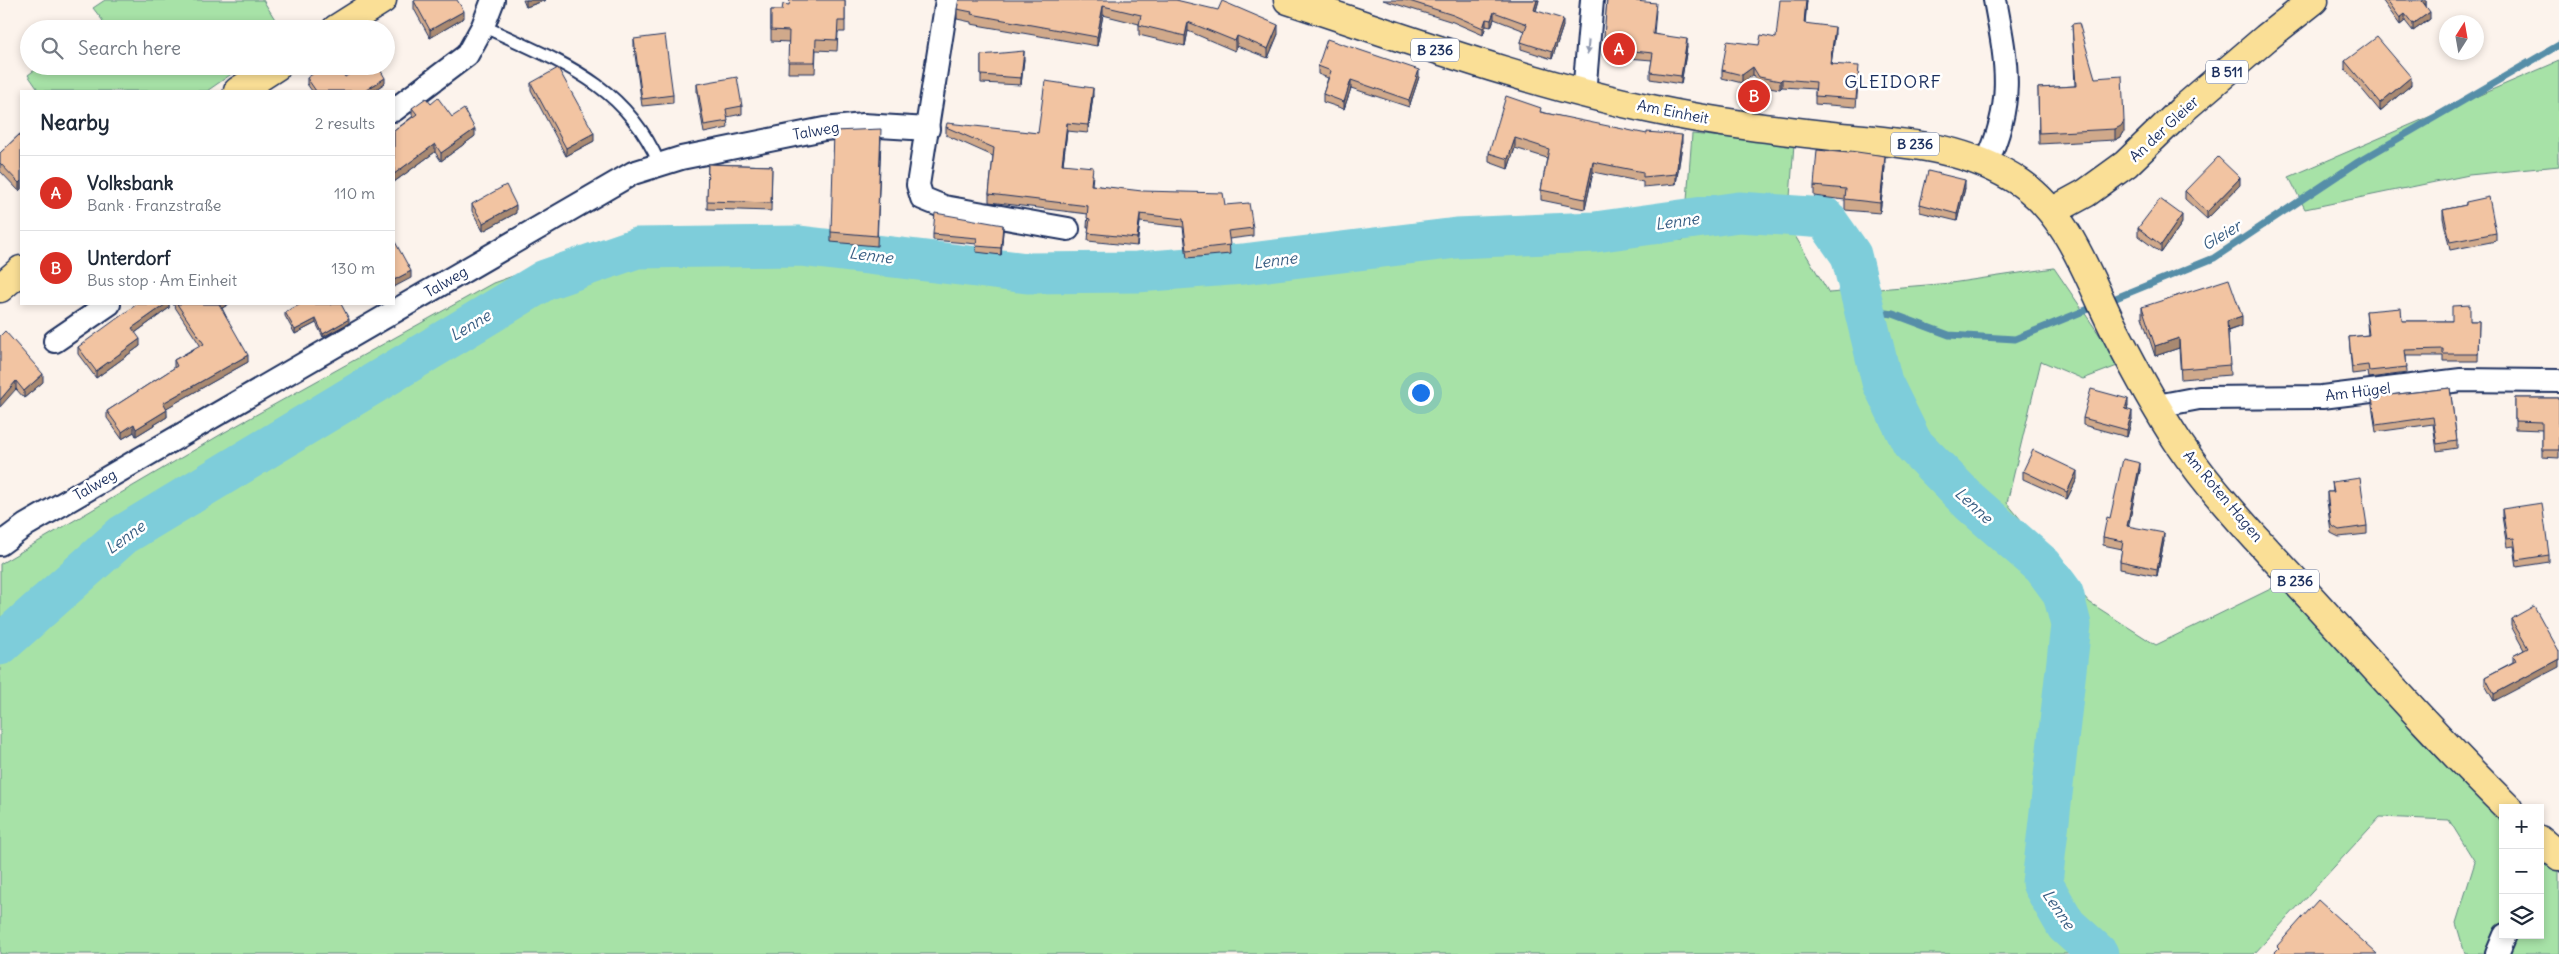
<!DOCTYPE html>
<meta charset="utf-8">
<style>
body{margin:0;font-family:Delius,sans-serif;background:#f6f6f7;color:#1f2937}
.controls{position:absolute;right:15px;bottom:15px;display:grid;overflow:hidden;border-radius:0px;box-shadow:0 2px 8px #0003}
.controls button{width:45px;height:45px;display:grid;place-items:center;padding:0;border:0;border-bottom:1px solid #e0e1e3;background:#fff;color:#1f2937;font:25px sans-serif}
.compass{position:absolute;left:2439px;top:15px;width:45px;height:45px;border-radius:50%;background:#fff;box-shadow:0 2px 8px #0003;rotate:11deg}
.you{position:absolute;left:1420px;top:392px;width:18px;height:18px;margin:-12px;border:4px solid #fff;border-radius:50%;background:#1a73e8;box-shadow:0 0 0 8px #1a73e833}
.badge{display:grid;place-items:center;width:32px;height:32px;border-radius:50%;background:#d93025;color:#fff;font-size:16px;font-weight:700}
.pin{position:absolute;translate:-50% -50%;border:2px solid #fff;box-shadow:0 1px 5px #0006}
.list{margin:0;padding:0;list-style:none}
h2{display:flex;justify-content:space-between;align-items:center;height:65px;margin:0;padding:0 20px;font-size:21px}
h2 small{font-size:16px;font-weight:400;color:#747a83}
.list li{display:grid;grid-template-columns:32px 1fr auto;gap:15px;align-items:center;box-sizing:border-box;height:75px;padding:0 20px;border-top:1px solid #e0e1e3}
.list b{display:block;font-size:19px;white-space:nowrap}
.list p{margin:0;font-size:16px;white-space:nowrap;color:#747a83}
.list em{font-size:16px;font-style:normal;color:#747a83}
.icon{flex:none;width:28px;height:28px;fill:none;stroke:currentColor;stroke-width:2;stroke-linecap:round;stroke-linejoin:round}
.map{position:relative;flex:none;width:2559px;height:954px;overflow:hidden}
.search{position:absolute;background:#fff;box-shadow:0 2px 8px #0003;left:20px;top:20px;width:375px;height:55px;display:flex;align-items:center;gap:12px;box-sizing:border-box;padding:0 18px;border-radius:28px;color:#747a83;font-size:19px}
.panel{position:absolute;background:#fff;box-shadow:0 2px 8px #0003;left:20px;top:90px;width:375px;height:215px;border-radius:0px}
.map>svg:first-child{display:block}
</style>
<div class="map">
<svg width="2559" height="954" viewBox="0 0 2559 954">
<rect width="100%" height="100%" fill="#fcf3ec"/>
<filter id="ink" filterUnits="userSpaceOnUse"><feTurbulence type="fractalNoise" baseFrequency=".02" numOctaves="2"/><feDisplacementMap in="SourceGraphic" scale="10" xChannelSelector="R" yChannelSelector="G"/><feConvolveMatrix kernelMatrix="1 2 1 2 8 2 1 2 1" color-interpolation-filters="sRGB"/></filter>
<g filter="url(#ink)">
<g fill="#a7e2a7" stroke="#618882">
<path d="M105,0h158l18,29h-189l11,-8 -10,-13z"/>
<path d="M2559,61v105l-90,9 -164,34 -16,-32z"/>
<path d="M40,66h203l-36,25h-168l-11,-16z"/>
<path d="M1692,134l102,10 -6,80 41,69 122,-10 103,-15 66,97 -37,14 -42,-18 -34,142 82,99 67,43 135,-66 212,234v122h37v-84l19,19v84h-94l-9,-31 19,-61 -26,-42 -69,-3 -126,137h-2254v-390l225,-132 268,-149 142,-50 102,6 311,51 231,-17 154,-30 251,-3z"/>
</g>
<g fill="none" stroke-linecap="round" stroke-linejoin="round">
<g stroke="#568ea8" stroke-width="7">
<path d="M2106,302l108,-44 144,-96 201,-117"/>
<path d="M1863,310l30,4 56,21 66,4 81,-33"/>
</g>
<path stroke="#7ecdda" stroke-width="41" d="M0,645l123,-110 422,-255 92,-32 163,-2 227,27 110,-1 106,-8 214,-26 138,-6 144,-20 86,6 26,37 31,127 30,61 58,59 73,64 20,27 8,32 -29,258 24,42 32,29"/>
<defs>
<path id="service" d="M483,26c74,35 141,56 176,137"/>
<g id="minor">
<path d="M947,0l-29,185 4,13 22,9 124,22"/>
<path d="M1584,94l8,-94"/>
<path d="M394,110l73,-55 16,-29 10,-26"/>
<path d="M1986,164c29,-63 21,-99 9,-164"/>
<path d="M55,341l54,-37"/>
<path d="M2157,406l42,-8 123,-1 139,-17 98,1"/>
<path d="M0,544l26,-19 607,-352 48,-15 143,-29 39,-4 65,4"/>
<path d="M2497,954l8,-19"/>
</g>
<g id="primary">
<path d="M1288,0c122,40 242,84 368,110 61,13 123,20 185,27 64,6 125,9 180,46 50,35 68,98 95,150 19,37 39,74 62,109 37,55 87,106 132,155 65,71 129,143 198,211"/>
<path d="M336,29l46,-29"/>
<path d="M238,91l39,-25"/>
<path d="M2053,211l33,-18 40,-29 57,-55 83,-71 48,-38"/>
<path d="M0,288l21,-18"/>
<path d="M2540,840l19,16"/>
</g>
</defs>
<use href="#service" stroke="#1b2f5e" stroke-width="15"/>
<use href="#minor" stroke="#1b2f5e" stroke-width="26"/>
<use href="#primary" stroke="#1b2f5e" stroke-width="31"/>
<use href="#service" stroke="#fff" stroke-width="11"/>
<use href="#minor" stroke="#fff" stroke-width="22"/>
<use href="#primary" stroke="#fadf96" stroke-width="28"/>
</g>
<g fill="#d0a98b" stroke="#1b2f5e">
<path d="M523,0h23l-20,7z"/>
<path d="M845,0v32h-7l-1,19 -21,-1 -1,23h-27l1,-31 -18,-1v-31h11l7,-5z"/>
<path d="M1176,0l102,34 -10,24 -31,-12 -2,5 -47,-20 -3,15 -46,-11v-11l-36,-9 -6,31 -126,-22v-2l-14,-3v-10z"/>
<path d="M1383,0h156l-3,11 27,15 -11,33 -31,-10v-7l4,-11 -31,-12 -3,8 -5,-1 -3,9 -30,-13z"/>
<path d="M1607,0h29v1l20,9 -2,24 33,13 -6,37 -31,-5v-7l2,-12 -49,-4z"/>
<path d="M1807,0l-2,24 30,11 -4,29 28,10 -3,33 -41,-3v-15l-33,-2 -2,2 -21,-4 -6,-10 -11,8 -20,-5v-8l37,-25 17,-7z"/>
<path d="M2382,0h44v6l4,13 -17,12 -8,-10 -5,4z"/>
<path d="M414,1l50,17 -34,20 -16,-29z"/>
<path d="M2072,24l23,54 29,54 -3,5 -6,3 -76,4 -1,-56 37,-2z"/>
<path d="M634,39l39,56v8l-31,3 -8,-59z"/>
<path d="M981,55l43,4 -3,26 -40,-2z"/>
<path d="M2345,61l66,24 -31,26 -35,-42z"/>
<path d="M1318,66l101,11 -10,30 -58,-19 -7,21 -21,-7v-8l5,-16 -10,-4z"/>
<path d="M345,77l40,6 -12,8h-61l-5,-7v-6z"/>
<path d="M531,83l63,58 -28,15 -35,-66z"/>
<path d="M697,84l45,22v8l-15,3 1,11 -24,5 -7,-41z"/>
<path d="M1093,96l-5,37 -21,-2 -4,33 30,11 -1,10 133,20 28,23v8l-24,3 1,15 -43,4 -4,-31 -43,-5 -3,24 -49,-5 1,-14h-2l1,-13 -99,-12v-8l4,-38 -47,-21v-8l92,6z"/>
<path d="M431,104l21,13 23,19 -34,25 -6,-9 -41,30v-51l19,-15 -1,-1v-7z"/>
<path d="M1541,112l141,33 -6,39 -33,3v-5l-50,-10 -8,37 -44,-9v-10l6,-32 -32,-10 -7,21 -19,-7v-9z"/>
<path d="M21,133v56l-2,2 -19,-20v-18z"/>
<path d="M881,139l-4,107 -46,-4v-10z"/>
<path d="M708,164l64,2 -1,45 -64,-2z"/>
<path d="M1885,167l-5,46 -35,-3v-10l-31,-4v-10z"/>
<path d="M2240,185l-33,34 -22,-20v-8z"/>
<path d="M1965,188l-8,33 -37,-9v-8z"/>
<path d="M2466,202l30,31v8l-46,9 -7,-32v-8l23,-5z"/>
<path d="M472,204l44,9 -33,18 -11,-20z"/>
<path d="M2182,223l-21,30 -23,-17v-8z"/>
<path d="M1003,231l-2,24 -25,-3 1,-8 -44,-4v-6z"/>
<path d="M169,304v4l-34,25 5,13 -44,32 -18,-24v-7z"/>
<path d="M173,304h56l-7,4 26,54 -82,46 1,9 -31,19 -2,-4 -12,7 -15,-21v-7l67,-43v-8l26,-15z"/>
<path d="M331,305l18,18 -26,14 -7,-14 -21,11 -10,-18v-4z"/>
<path d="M2142,307l100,19 -14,5 2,44 -49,4 -2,-31 -24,8 -13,-39z"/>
<path d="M2366,311l36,10h77l-1,40h-35v-5h-37l1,17 -38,5 -1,-6 -16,2 -3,-37 19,-2z"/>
<path d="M0,336l43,46 -19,16 -8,-9z"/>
<path d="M2450,388l7,53v7l-20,3 -4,-27 -57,8 -4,-28v-7z"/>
<path d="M2515,398h44v60l-17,-1v-27l-27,-1z"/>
<path d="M2128,406l-1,4 5,9 -5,18 -44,-12v-7z"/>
<path d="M2140,470l-12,57 36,14 -7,35 -37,-7v-8l2,-12 -19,-4v-8l7,-19z"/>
<path d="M2023,471l54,8 -10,20 -44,-20z"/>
<path d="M2332,482l35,44v8l-28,3 -8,-4 -4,-33v-8h6z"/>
<path d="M2502,509l47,46v7l-32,5 -3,-21 -7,1 -5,-31z"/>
<path d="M2511,619l48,32 -65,50 -9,-16v-8l28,-15v-6l11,-6 -13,-24z"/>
</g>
<g fill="#a98971" stroke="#1b2f5e">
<path d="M526,0h20l-20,7z"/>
<path d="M1537,0h2l-5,17v-7z"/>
<path d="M1806,0h1l-3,31v-8z"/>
<path d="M2424,0h2v6l-4,-5z"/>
<path d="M1103,6v9l-6,31v-9z"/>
<path d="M464,11v7l-34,20v-8z"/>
<path d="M1494,12v7l-3,8v-7z"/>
<path d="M2430,12v7l-17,12v-7z"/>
<path d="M2405,14v7l-5,4v-7z"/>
<path d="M1486,19v7l-3,9v-7z"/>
<path d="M1563,19v7l-11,33v-7z"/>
<path d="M1188,22v9l-3,15v-10z"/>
<path d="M1278,25v9l-10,24v-9z"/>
<path d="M1835,27v8l-5,37v-8z"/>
<path d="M1237,36v10l-2,5v-10z"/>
<path d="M1687,39v8l-6,37v-8z"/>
<path d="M1024,51v8l-3,26v-7z"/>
<path d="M1753,67v8l-11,8v-8z"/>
<path d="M1419,70v7l-10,30v-7z"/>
<path d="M2411,77v8l-31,26v-8z"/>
<path d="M385,78v5l-12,8h-7v-1z"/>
<path d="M1782,79v8l-2,2v-8z"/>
<path d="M1351,80v8l-7,21v-7z"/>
<path d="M1093,88v8l-5,37v-8z"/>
<path d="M2124,121v11l-3,5 -6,3v-11z"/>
<path d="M1067,123v8l-5,41v-8z"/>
<path d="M475,129v7l-34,25v-8z"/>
<path d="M594,133v8l-28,15v-8z"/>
<path d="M1682,135v10l-6,39v-10z"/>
<path d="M1515,138v10l-7,21v-10z"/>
<path d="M435,144v8l-41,30v-8z"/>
<path d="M1885,156v11l-5,46v-10z"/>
<path d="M1593,162v10l-8,37v-10z"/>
<path d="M2240,178v7l-33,34v-7z"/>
<path d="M1965,180v8l-8,33v-7z"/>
<path d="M21,181v8l-2,2v-8z"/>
<path d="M516,205v8l-33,18v-8z"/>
<path d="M1140,214v8l-3,24v-8z"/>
<path d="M2182,215v8l-21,30v-8z"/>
<path d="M1003,225v6l-2,24v-7z"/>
<path d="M411,271v7l-17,9v-7z"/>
<path d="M166,304h3v4l-37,27v-7z"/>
<path d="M219,304h10l-10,6z"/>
<path d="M2242,316v10l-15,5v-10z"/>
<path d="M316,319v4l-21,11v-4z"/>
<path d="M349,319v4l-26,14v-3z"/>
<path d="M2179,338v10l-24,8v-10z"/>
<path d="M140,339v7l-44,32v-7z"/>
<path d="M248,355v7l-85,48v-7z"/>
<path d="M43,374v8l-19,16v-7z"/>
<path d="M16,381v8l-16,18v-7z"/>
<path d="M2128,399v7l-3,11v-8z"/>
<path d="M167,410v7l-31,19v-7z"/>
<path d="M2132,411v8l-5,18v-7z"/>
<path d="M134,424v8l-12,7v-7z"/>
<path d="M2140,463v7l-13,64v-8z"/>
<path d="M2077,471v8l-10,20v-7z"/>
<path d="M2164,533v8l-7,35v-7z"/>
<path d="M2559,659v8l-65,34v-7z"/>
</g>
<g fill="#f2c4a2" stroke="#1b2f5e">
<path d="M416,0h41l7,11 -34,19 -16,-29z"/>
<path d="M790,0h55v21h-7l-1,19 -21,-1 -1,23h-27l1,-31 -18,-1v-20h11l1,-6 6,1z"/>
<path d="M959,0h217l42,10 4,-9 56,24 -10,24 -31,-13 -2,5 -47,-19 -3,14 -46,-11 2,-10 -38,-9 -6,31 -126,-23 1,-2 -15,-3z"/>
<path d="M1406,0h131l-3,10 29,9 -11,33 -31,-10 6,-18 -33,-12 -3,8 -5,-1 -3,9 -30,-13z"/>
<path d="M1607,0h29v1l20,2 -3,31 34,5 -6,37 -31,-4 3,-19 -50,-5z"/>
<path d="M1780,0h26l-2,23 31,4 -5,37 29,2 -3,33 -41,-3 1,-14 -34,-3 -2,2 -21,-4 -6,-10 -11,8 -20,-5 5,-29 32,4 2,-10 15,3z"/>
<path d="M2387,0h37l-2,1 8,11 -17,12 -8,-10 -5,4z"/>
<path d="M2079,23l16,55 27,-2 2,45 -3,5 -6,3 -76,4 -1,-45 38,-2 -4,-62z"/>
<path d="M665,35l8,60 -31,4 -8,-60z"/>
<path d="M2377,37l34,40 -31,26 -35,-42z"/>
<path d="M1327,39l92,31 -10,30 -58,-20 -7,22 -21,-8 8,-23 -13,-5z"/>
<path d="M1024,51l-3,27 -40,-3v-20z"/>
<path d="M324,66h14l7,11 17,-11h16l7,12 -19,12v1h-50l-9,-13z"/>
<path d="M558,68l36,65 -28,15 -35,-65z"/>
<path d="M737,77l5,29 -16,3 2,12 -24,4 -7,-41z"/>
<path d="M1045,81l48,7 -5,37 -21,-2 -5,41 31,3 -2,18 51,6 81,2 2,12 24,-2 4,25 -25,3 2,14 -43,5 -4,-31 -43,-5 -3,24 -49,-5 2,-14 -3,-1 1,-12 -99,-12 5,-46 -48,-21 1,-4 91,10z"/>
<path d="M1506,96l35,12 -1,4 107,22v-2l35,3 -6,39 -33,3v-5l-50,-10 -8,37 -44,-9 8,-41 -34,-11 -7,21 -19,-6z"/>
<path d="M426,98l5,6 7,-6 14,19 12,-8 11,20 -34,24 -6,-9 -41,30v-43l23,-17 -5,-6z"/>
<path d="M881,129l-4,107 -46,-4 3,-101z"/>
<path d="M21,133v48l-2,2 -19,-20v-10z"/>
<path d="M1817,150l32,3 1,-2 35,5 -5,47 -35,-4 1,-10 -32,-3z"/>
<path d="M2218,157l22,21 -33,34 -22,-21z"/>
<path d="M708,164l64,2 -1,37 -64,-2z"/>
<path d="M1928,171l37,9 -8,34 -37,-10z"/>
<path d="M506,185l10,20 -33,18 -11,-19z"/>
<path d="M2489,197l7,36 -46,9 -7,-32 23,-5v-3z"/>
<path d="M2160,199l22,16 -21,30 -23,-17z"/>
<path d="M935,213l68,12 -2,23 -25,-2 1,-8 -44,-4z"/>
<path d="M394,240l17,31 -17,9z"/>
<path d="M2229,279l13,37 -15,5 3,44 -49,4 -2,-31 -24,8 -13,-39z"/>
<path d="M137,304h29l-34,24 8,11 -44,32 -18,-24z"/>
<path d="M177,304h42l29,51 -85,48 4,7 -31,19 -2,-5 -12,8 -15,-21 70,-45 -3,-6 30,-16z"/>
<path d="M301,304h29l1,1 2,-1h8l8,15 -26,15 -7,-15 -21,11 -10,-18z"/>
<path d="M2470,305v16h9l-1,33h-35v-5l-38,1 2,17 -38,4 -1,-6 -16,2 -3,-30 20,-2 -3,-24 35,-3 1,13h50v-15z"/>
<path d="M5,331l38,43 -19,17 -8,-10 -16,19v-64z"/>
<path d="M2450,388l7,53 -20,3 -4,-27 -57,8 -4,-28z"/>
<path d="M2091,389l37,10 -3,10 7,2 -5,19 -44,-12z"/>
<path d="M2515,398h44v52h-17v-28l-27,-1z"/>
<path d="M2033,450l44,21 -10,21 -44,-21z"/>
<path d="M2123,459l17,4 -13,63 37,7 -7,36 -37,-8 3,-20 -20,-4 4,-20 3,1z"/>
<path d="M2360,478l7,48 -28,4 -8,-5 -4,-33h7l-2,-10z"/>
<path d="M2542,503l7,52 -32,5 -3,-22 -7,1 -5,-30z"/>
<path d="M2534,606l25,45v8l-65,35 -9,-17 31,-16 -3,-5 15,-8 -17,-29z"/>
<path d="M2318,900l59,54h-104l6,-6 -2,-2z"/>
</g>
<defs><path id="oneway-solid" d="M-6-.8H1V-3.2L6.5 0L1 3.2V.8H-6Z" transform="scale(1.25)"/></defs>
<use fill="#8d97ae" href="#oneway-solid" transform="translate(1588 47) rotate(95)"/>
</g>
<g text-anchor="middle" stroke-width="5" stroke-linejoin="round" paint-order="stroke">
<g fill="#fff" stroke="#5f6d8e" stroke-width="1">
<rect x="1411" y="38.5" width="48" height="23" rx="4"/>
<rect x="2206" y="60.5" width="42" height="23" rx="4"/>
<rect x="1891" y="132.5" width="48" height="23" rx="4"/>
<rect x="2271" y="569.5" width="48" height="23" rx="4"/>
</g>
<g font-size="14" font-weight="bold" fill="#1b2f5e">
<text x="1435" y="55">B 236</text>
<text x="2227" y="77">B 511</text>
<text x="1915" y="149">B 236</text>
<text x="2295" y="586">B 236</text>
</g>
<g font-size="15" fill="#1b2f5e" stroke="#fff">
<text transform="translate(1673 112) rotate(11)" y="5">Am Einheit</text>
<text transform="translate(2164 129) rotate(-43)" y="5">An der Gleier</text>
<text transform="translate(816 131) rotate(-10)" y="5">Talweg</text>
<text transform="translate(446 282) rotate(-30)" y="5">Talweg</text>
<text transform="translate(2358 392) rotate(-7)" y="5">Am Hügel</text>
<text transform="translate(95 485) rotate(-30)" y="5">Talweg</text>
<text transform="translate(2223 496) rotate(50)" y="5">Am Roten Hagen</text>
</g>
<g font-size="16" font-style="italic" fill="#395e83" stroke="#fff">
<text transform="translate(1677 221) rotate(-8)" y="6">Lenne</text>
<text transform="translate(2221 235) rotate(-31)" y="6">Gleier</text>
<text transform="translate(871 255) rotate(7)" y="6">Lenne</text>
<text transform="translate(1275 260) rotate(-7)" y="6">Lenne</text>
<text transform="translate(470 325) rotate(-31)" y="6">Lenne</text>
<text transform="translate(1974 505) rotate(43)" y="6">Lenne</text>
<text transform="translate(125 537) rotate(-36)" y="6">Lenne</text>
<text transform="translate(2059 909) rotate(56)" y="6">Lenne</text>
</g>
<g font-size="18" letter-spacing="1" fill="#1b2f5e" stroke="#fff">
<text x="1893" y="88">GLEIDORF</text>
</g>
</g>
</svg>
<div class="controls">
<button>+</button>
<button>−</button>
<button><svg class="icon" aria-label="layers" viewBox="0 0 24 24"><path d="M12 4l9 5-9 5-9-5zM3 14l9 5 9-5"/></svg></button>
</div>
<svg class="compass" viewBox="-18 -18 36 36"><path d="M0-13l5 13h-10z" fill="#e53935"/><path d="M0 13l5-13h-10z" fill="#747a83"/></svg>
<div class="you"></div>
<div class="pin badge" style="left:1619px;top:49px">A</div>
<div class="pin badge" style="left:1754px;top:96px">B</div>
<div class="search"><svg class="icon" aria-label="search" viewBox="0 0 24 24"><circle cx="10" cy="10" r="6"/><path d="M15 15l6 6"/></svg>Search here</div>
<section class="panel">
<h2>Nearby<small>2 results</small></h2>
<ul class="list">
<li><span class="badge">A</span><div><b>Volksbank</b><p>Bank · Franzstraße</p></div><em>110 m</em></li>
<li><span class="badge">B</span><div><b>Unterdorf</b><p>Bus stop · Am Einheit</p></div><em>130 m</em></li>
</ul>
</section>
</div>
